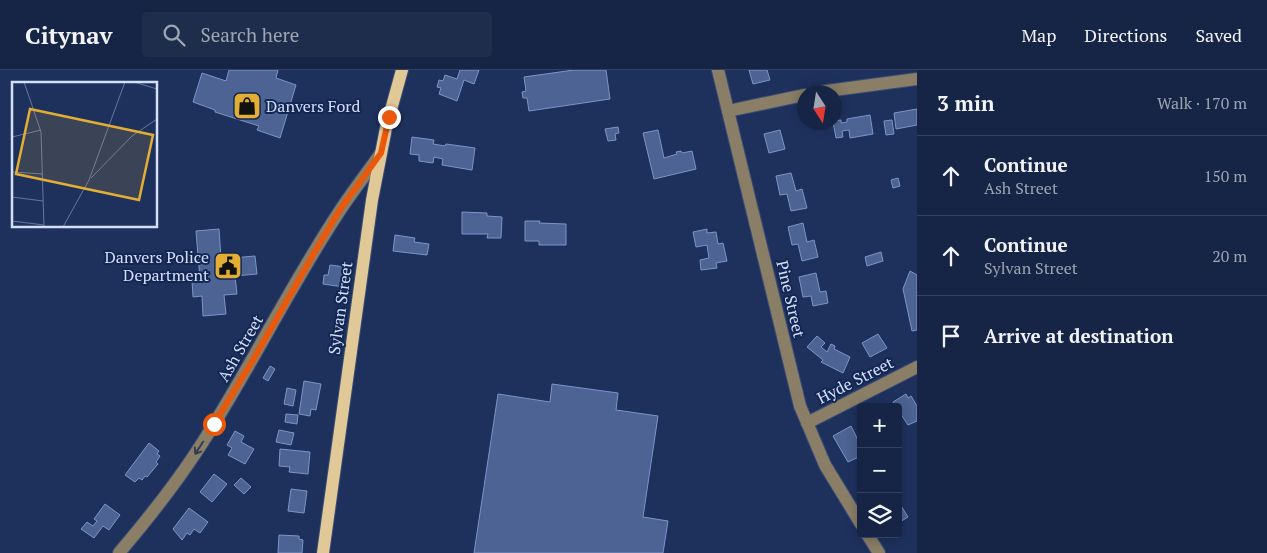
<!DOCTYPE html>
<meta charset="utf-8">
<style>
body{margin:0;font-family:"PT Serif",serif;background:#1f2d4d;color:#f1f3f6}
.controls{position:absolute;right:15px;bottom:15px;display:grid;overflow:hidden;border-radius:5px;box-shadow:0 2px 12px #0003}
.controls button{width:45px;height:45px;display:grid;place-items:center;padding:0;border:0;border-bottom:1px solid #35425f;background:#162546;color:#f1f3f6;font:25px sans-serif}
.compass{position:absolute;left:797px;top:15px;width:45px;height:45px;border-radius:50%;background:#162546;box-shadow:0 2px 12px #0003;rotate:168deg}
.stop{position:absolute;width:15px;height:15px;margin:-11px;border:4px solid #ea580c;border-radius:50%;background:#fff}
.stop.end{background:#ea580c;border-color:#fff;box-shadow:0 1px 5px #0008}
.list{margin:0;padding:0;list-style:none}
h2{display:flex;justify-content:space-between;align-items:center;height:65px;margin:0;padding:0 20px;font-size:21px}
h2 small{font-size:16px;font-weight:400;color:#9ea5b3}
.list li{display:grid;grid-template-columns:32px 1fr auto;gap:15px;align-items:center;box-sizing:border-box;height:80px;padding:0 20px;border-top:1px solid #35425f}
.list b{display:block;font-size:19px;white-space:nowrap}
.list p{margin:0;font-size:16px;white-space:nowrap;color:#9ea5b3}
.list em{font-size:16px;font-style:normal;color:#9ea5b3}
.icon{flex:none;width:28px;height:28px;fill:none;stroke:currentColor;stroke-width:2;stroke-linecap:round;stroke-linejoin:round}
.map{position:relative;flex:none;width:917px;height:483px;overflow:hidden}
header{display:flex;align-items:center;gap:30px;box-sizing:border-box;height:70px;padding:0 25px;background:#162546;border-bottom:1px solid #35425f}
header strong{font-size:24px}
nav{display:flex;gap:28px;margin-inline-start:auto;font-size:18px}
.search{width:350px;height:45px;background:#1f2d4d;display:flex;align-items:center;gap:12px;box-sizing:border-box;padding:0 18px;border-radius:5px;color:#9ea5b3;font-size:19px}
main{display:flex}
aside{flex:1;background:#162546}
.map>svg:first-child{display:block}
</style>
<header>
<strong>Citynav</strong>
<div class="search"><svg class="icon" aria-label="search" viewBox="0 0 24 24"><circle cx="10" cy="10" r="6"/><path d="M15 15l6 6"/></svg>Search here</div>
<nav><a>Map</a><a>Directions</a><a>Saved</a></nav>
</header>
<main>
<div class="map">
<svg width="917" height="483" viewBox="0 0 917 483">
<rect width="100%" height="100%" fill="#1e315d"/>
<g fill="#4c6393" stroke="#7c95c9">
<path d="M229,0h49l-2,8 20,7 -16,53 -23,-8 2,-4 -44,-14v-2l-22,-8 9,-29 24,8z"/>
<path d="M460,0h19l-5,14 -10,-4 -7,21 -18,-7 2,-6 -4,-1 2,-7 4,1 2,-6 12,4z"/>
<path d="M574,0h32l4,29 -81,12 -2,-13h-4l-1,-6 4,-1 -2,-14z"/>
<path d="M749,0h18l3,10 -17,4z"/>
<path d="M917,39v16l-21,4 -2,-16z"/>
<path d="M870,45l3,19 -23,4 -1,-8 -7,1 1,6 -7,1 -3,-16h1v-1l7,-1v3l6,-1v-3z"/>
<path d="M892,50l2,14 -8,1 -2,-14z"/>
<path d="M618,57l1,6 -4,1 1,6 -8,1 -3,-12z"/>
<path d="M658,60l6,28 13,-4 -1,-2 5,-1 1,2 10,-2 4,18 -42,10 -11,-46z"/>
<path d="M780,60l5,19 -16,4 -5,-19z"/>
<path d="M412,67l22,3 -1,4 12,2 1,-2 29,4 -3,22 -30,-5 1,-6 -9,-2 -1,6 -14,-2v-6l-9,-1z"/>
<path d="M791,103l5,18 6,-2 5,19 -16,3 -4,-17 -7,1 -4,-19z"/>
<path d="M898,108l2,8 -7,2 -2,-8z"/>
<path d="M462,142l25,1v3l15,1 -1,21h-14l1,-4h-26z"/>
<path d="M525,151h15l-1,2 27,1v21h-27v-4h-14z"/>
<path d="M803,153l4,19 7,-2 4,17 -16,4 -4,-17 -6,1 -4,-18z"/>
<path d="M219,159l2,30 34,-3 2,18 -22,2 2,18 -13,1 2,19 -23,2 -1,-20 -9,1 -1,-17 8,-1 -4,-48z"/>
<path d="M707,159v4l9,-1 2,12 5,-1 4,18 -11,2 1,5 -16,2 -1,-10 9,-2 -2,-13 -11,2 -3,-15z"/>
<path d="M395,165l20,3 -1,4 15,2 -2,11 -34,-4z"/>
<path d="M881,182l2,9 -16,5 -2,-9z"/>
<path d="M330,195l15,2 -2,20 -20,-3 1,-9h4z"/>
<path d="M910,201l7,4v55l-5,1 -9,-42z"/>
<path d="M816,203l4,19 6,-1 2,12 -15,3 -2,-10 -8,1 -4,-20z"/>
<path d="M878,264l9,14 -17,9 -8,-14z"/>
<path d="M817,266l8,7 -4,4 6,5 4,-8 4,2 -1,3 16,8 -7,16 -22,-11 2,-2 -16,-13z"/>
<path d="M270,296l5,3 -7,12 -5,-3z"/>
<path d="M304,311l17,3 -5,26 -5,-1 -1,7 -11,-2z"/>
<path d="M552,314l66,9 -2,17 42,6 -15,101 25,4 -5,32h-189l24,-159 52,8z"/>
<path d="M287,318l9,2 -3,16 -9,-2z"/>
<path d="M906,324l2,4 3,-2 6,10v15l-9,4 -10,-15v-3h-2l-3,-5z"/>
<path d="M286,344l12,1 -1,9 -12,-2z"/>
<path d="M851,356l8,16 2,-1v15l-13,6 -15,-26z"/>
<path d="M279,360l15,3 -3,12 -15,-3z"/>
<path d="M235,361l9,5 -3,6 13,7 -9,15 -17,-9 4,-7 -5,-3z"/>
<path d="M149,373l10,8 -2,3 3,2 -4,6 2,2 -11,13 -2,-1 -3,4 -3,-2 -4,4 -10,-7z"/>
<path d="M280,379l30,3 -2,22 -19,-2 1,-5 -11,-1z"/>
<path d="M214,404l13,10 -15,18 -12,-10z"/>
<path d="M241,408l10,9 -7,7 -10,-9z"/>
<path d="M291,419l16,2 -3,22 -16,-2z"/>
<path d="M105,434l15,11 -11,15 -6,-4 -9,12 -13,-9 6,-7 6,4 4,-5 -3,-2z"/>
<path d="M900,434l8,13 -10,6v-18z"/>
<path d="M189,438l19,14 -8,11 -6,-4 -4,6 -3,-2 -5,7 -9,-11z"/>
<path d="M279,465l20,1v3l4,1 -1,13h-24z"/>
</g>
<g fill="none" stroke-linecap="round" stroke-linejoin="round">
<defs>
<g id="minor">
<path d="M718,0l82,336 25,59 36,59"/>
<path d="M819,22l98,-13"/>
<path d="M728,41l76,-16"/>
<path d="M807,353l110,-56"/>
<path d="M867,464l12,19"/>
<path d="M119,483c28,-33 55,-67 78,-102 51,-78 91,-162 142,-239 13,-20 28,-39 42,-59"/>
</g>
<path id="major" d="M323,483l49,-353 14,-72 16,-58"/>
</defs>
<use href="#minor" stroke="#3b4d76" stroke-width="14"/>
<use href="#major" stroke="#3b4d76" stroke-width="14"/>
<use href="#minor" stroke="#8a7e66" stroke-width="12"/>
<use href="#major" stroke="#e1c997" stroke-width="12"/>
</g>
<defs><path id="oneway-shaft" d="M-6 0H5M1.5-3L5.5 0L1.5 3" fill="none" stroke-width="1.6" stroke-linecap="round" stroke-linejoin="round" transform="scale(1.25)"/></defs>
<use stroke="#323c57" href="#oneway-shaft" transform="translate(199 378) rotate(123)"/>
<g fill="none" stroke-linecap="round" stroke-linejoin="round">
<path stroke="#ea580c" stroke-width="6" d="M214,354l39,-64 64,-112 22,-37 42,-58 8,-36"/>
</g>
<defs>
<symbol id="shop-square" viewBox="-11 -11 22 22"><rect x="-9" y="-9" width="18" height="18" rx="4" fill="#e2af34" stroke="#142652"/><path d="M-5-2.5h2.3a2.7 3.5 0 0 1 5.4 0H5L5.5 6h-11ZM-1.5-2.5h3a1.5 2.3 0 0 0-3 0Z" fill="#111"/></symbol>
<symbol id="civic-square" viewBox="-11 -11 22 22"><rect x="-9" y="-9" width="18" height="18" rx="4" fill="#e2af34" stroke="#142652"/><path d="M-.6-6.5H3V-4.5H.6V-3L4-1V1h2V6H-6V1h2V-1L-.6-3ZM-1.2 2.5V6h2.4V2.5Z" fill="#111"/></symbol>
</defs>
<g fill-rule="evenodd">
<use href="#shop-square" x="231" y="20" width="32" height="32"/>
<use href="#civic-square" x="212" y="180" width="32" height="32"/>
</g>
<g text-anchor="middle" stroke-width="4" stroke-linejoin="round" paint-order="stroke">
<g font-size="16" fill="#d2e0fc" stroke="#142652" text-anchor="start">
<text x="266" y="42">Danvers Ford</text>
<text x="209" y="193" text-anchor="end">Danvers Police<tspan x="209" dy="18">Department</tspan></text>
</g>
<g font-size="16" fill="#d2e0fc" stroke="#142652">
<text transform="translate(791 229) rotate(77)" y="6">Pine Street</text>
<text transform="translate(340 238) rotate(-82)" y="6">Sylvan Street</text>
<text transform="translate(240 278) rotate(-60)" y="6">Ash Street</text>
<text transform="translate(855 310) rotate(-27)" y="6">Hyde Street</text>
</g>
</g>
<g transform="translate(12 12)">
<rect width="145" height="145" fill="#1e315d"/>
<path fill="none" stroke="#66779d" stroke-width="1" d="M12,0l17,50 3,95M122,0l23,7M0,55l29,-7M0,90l31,2M79,96l41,-42 25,-17M0,115l31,4M0,139l32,4M51,145l26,-47 36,-98"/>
<path fill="#e2af34" fill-opacity="0.15" stroke="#e2af34" stroke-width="2.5" d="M18,27l123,26 -14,65 -123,-26z"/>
<rect width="145" height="145" fill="none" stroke="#d2e0fc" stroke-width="2.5"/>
</g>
</svg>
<div class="controls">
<button>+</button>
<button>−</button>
<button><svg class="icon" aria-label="layers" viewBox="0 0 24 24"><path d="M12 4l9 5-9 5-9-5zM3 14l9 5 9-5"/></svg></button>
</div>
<svg class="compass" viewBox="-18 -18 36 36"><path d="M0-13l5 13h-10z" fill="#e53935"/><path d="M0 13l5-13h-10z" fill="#9ea5b3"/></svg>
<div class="stop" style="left:214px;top:354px"></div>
<div class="stop end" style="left:389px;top:47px"></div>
</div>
<aside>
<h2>3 min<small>Walk · 170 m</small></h2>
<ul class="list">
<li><svg class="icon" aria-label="ahead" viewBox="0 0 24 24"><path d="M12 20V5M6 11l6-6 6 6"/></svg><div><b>Continue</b><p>Ash Street</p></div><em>150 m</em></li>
<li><svg class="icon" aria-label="ahead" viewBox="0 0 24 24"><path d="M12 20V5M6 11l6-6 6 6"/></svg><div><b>Continue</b><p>Sylvan Street</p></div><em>20 m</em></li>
<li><svg class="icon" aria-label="arrive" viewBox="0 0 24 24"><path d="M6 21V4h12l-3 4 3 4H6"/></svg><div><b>Arrive at destination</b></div></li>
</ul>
</aside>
</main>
